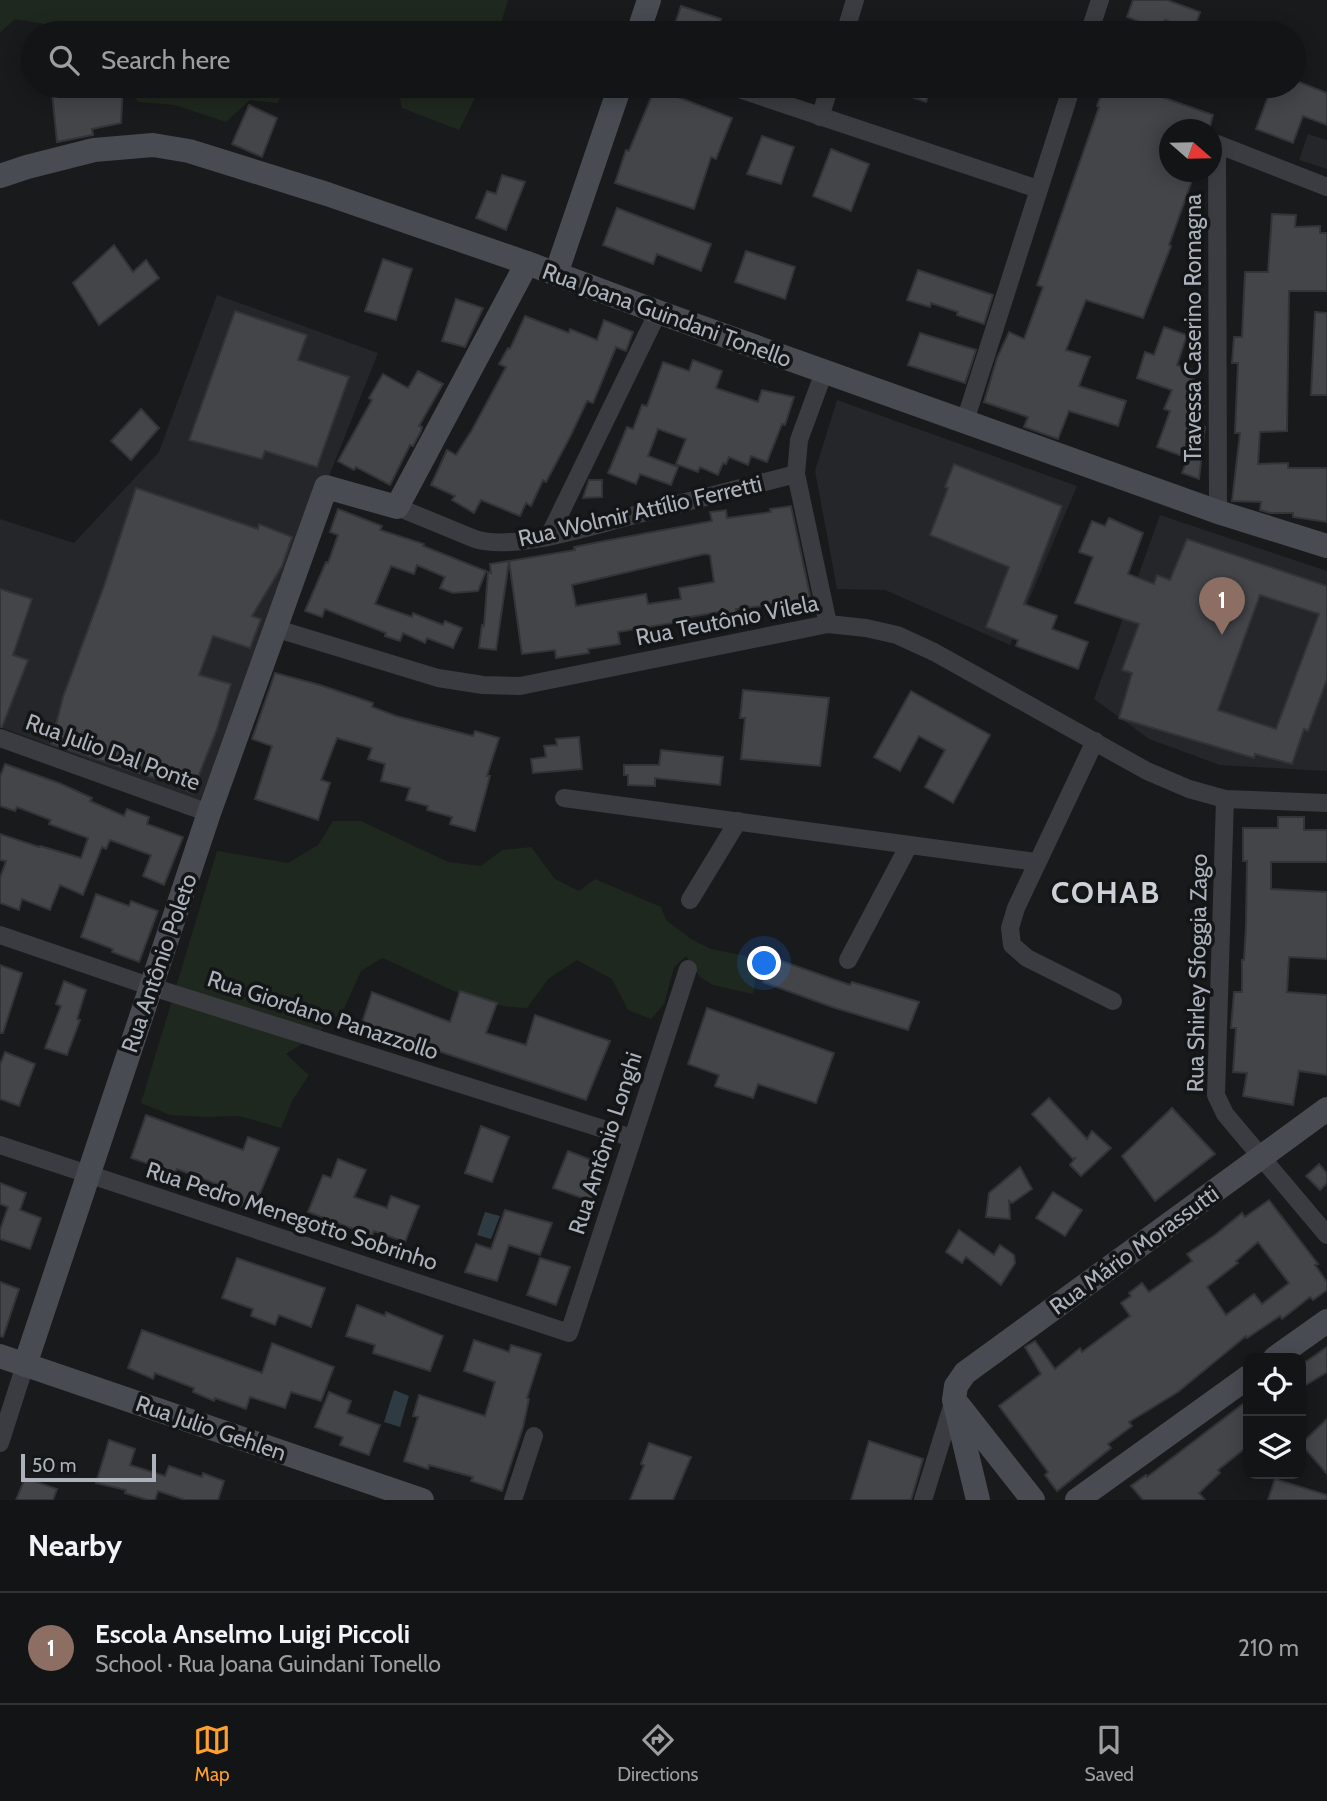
<!DOCTYPE html>
<meta charset="utf-8">
<style>
body{margin:0;font-family:Cabin,sans-serif;background:#202122;color:#f1f3f6}
.controls{position:absolute;right:21px;bottom:21px;display:grid;overflow:hidden;border-radius:14px;box-shadow:0 4px 18px #0003}
.controls button{width:63px;height:63px;display:grid;place-items:center;padding:0;border:0;border-bottom:2px solid #323334;background:#131415;color:#f1f3f6;font:35px sans-serif}
.compass{position:absolute;left:1159px;top:119px;width:63px;height:63px;border-radius:50%;background:#131415;box-shadow:0 4px 18px #0003;rotate:110deg}
.scale{position:absolute;left:21px;bottom:18px;width:135px;box-sizing:border-box;padding-left:7px;border:4px solid #abb2bc;border-top:0;font-size:19px;line-height:24px;white-space:nowrap;color:#abb2bc;-webkit-text-stroke:5px #141517;paint-order:stroke}
.you{position:absolute;left:765px;top:964px;width:24px;height:24px;margin:-18px;border:5px solid #fff;border-radius:50%;background:#1a73e8;box-shadow:0 0 0 10px #1a73e833}
.badge{display:grid;place-items:center;width:46px;height:46px;border-radius:50%;background:#ff9f2e;color:#fff;font-size:23px;font-weight:700}
.pin{position:absolute;translate:-50% -58px;filter:drop-shadow(0 2px 4px #0008)}
.pin::after{content:'';position:absolute;top:37px;width:24px;height:21px;background:inherit;clip-path:polygon(0 0,100% 0,50% 100%)}
.list{margin:0;padding:0;list-style:none}
h2{display:flex;justify-content:space-between;align-items:center;height:91px;margin:0;padding:0 28px;font-size:30px}
h2 small{font-size:23px;font-weight:400;color:#9d9ea0}
.list li{display:grid;grid-template-columns:46px 1fr auto;gap:21px;align-items:center;box-sizing:border-box;height:112px;padding:0 28px;border-top:2px solid #323334}
.list b{display:block;font-size:26px;white-space:nowrap}
.list p{margin:0;font-size:23px;white-space:nowrap;color:#9d9ea0}
.list em{font-size:23px;font-style:normal;color:#9d9ea0}
.icon{flex:none;width:38px;height:38px;fill:none;stroke:currentColor;stroke-width:2;stroke-linecap:round;stroke-linejoin:round}
.map{position:relative;flex:none;width:1327px;height:1500px;overflow:hidden}
.search{position:absolute;background:#131415;box-shadow:0 4px 18px #0003;left:21px;right:21px;top:21px;height:77px;display:flex;align-items:center;gap:18px;box-sizing:border-box;padding:0 24px;border-radius:38px;color:#9d9ea0;font-size:26px}
.sheet{height:203px;background:#131415}
nav{display:flex;justify-content:space-around;align-items:center;box-sizing:border-box;height:98px;border-top:2px solid #323334;background:#131415;font-size:19px;color:#9d9ea0}
nav a{display:grid;justify-items:center;gap:4px}
nav .on{color:#ff9f2e}
.map>svg:first-child{display:block}
</style>
<div class="map">
<svg width="1327" height="1500" viewBox="0 0 1327 1500">
<rect width="100%" height="100%" fill="#191a1c"/>
<g fill="#252629">
<path d="M1308,134l19,6v29l-28,-9z"/>
<path d="M217,295l161,58 -178,448 -200,-74v-208l74,24 85,-91z"/>
<path d="M837,400l240,86 -67,159 -125,-55 -48,-1 -22,-118z"/>
<path d="M1160,515l167,56v200l-107,-6 -71,-26 -55,-40z"/>
</g>
<g fill="#1f281f">
<path d="M0,0h508l-10,33h-171l-16,-5 -4,5h-231l-8,-5 -53,-9 -15,14z"/>
<path d="M128,86h157l-7,17 -28,-3 -24,22 -51,-17 -37,-3z"/>
<path d="M397,86h84l-22,44 -57,-22z"/>
<path d="M333,821h28l87,41 33,4 21,-16 29,-3 24,32 24,12 16,-12 66,28 5,13 25,19 20,10 35,7 11,13 -4,25 -40,-9 -13,-8 -14,-21 -12,11 -10,37 -13,15 -23,-9 -16,-31 -35,-19 -29,19 -21,29c-57,-1 -95,-30 -145,-50l-21,13 -18,40 -30,26 -27,17 23,21 -17,26 -11,27 -42,-12 -33,1 -36,-2 -29,-12 76,-252 71,12 30,-18z"/>
</g>
<g fill="#2e3b42">
<path d="M485,1212l15,4 -9,23 -14,-4z"/>
<path d="M394,1390l15,6 -9,31 -16,-5z"/>
</g>
<g fill="#434549" stroke="#333438" stroke-width="2" fill-rule="evenodd">
<path d="M1133,0h34l33,12 -6,18 -29,-10 -3,10 -35,-13z"/>
<path d="M681,6l40,13 -5,14h-44z"/>
<path d="M1294,80l33,13v32l-24,-9 -10,27 -37,-14 16,-43h22z"/>
<path d="M94,86h29l-2,37 -29,6 1,6 -36,7 -5,-50z"/>
<path d="M886,86h46l-6,16 -41,-14z"/>
<path d="M1104,86h27l82,29 -4,15h-39v42h25l-26,73 2,1 -28,72 -57,-18 -20,50 24,7 -11,29 47,15 -8,25 -49,-15 -11,28 -34,-12 4,-10 -44,-15 13,-44 12,-26 15,7 19,-52 -6,-2 62,-178 -2,-1z"/>
<path d="M655,88l77,30 -16,41 -5,-2 -17,52 -79,-26 11,-33 3,1z"/>
<path d="M249,105l28,13 -15,39 -30,-13z"/>
<path d="M762,136l32,11 -13,37 -34,-10z"/>
<path d="M831,149l38,15 -18,47 -38,-15z"/>
<path d="M502,175l23,7 -19,48 -30,-12 11,-27 9,3z"/>
<path d="M617,208l94,36 -10,27 -44,-17 -4,10 -50,-19z"/>
<path d="M1272,214l24,1 -1,12 25,-1v7h7v58h-38l-2,140 -27,1 -2,32 30,-1v5h39v54l-34,-5v-4h-23l-10,-3 1,-8 -29,-1 8,-68h-5l3,-70h-6l2,-26h8l3,-65h23z"/>
<path d="M114,245l19,27 13,-12 13,18 -60,47 -26,-42z"/>
<path d="M746,251l49,16 -10,32 -50,-17z"/>
<path d="M383,259l29,10 -16,51 -31,-9z"/>
<path d="M918,270l75,25 -9,29 -27,-9 1,-3 -27,-9 -1,4 -23,-7z"/>
<path d="M456,299l27,9 -18,39 -23,-6z"/>
<path d="M235,311l72,24 -9,25 51,17 -32,90 -52,-16 -3,8 -73,-19z"/>
<path d="M1315,312l12,1v82h-16z"/>
<path d="M525,316l44,17 1,-4 27,11 7,-20 29,12 -7,19 -10,-4 -23,56 -6,-2 -16,34 -25,47 -3,-2 -12,26 -5,-3 -6,13 -39,-16 -7,13 -22,-13 3,-4 -24,-11 16,-35 9,5 16,-25 34,-63 -7,-3 9,-16 2,1z"/>
<path d="M1164,327l23,8 -10,30 19,6 -9,28 17,7 -14,39 2,1 9,-20 4,1 -6,52 -17,-6 6,-15 -31,-11 13,-36 -6,-2 8,-19 -35,-12 8,-26 9,3z"/>
<path d="M920,333l56,17 -11,33 -57,-18z"/>
<path d="M693,360l29,11 -6,17 42,14 4,-12 32,7 -9,28 -3,-1 -15,38 -16,-6 -3,9 -19,-8 -3,7 -3,-1 -5,12 -18,-8 -2,5 -22,-8 10,-25 -28,-10 -10,27 30,11 -7,18 -31,-11 -4,10 -28,-11 19,-46 6,2 9,-24 5,1 16,-44 26,9z"/>
<path d="M418,371l25,13 -24,42 3,1 -1,4 -8,15 -3,-1 -20,40 -34,-18 -2,3 -16,-9 34,-61 -3,-2 14,-24 25,14z"/>
<path d="M141,409l18,19 -28,32 -20,-19z"/>
<path d="M954,464l108,42 -38,98 33,12 -5,13 36,13 -10,27 -62,-23 2,-6 -32,-13 23,-60 -79,-32 18,-47 -3,-1z"/>
<path d="M589,480h13v17l-19,1z"/>
<path d="M136,488l122,41 1,-5 33,13 -10,29 -30,50 9,3 -11,29 -37,-12 -14,39 32,9 -14,45 -25,64 -26,-11 -115,-38 12,-47 41,-111z"/>
<path d="M791,506l20,94 -75,9 3,14 -18,3 -2,-14 -35,6 1,3 -67,11 2,12 -32,5 1,4 -33,5 -1,-8 -33,4 -13,-93 66,-11 -1,-3 30,-6 108,-20 -2,-9 16,-2 1,8 44,-6 -1,-3zM705,554l5,1 4,27 -35,6 2,11 -33,5 -2,-10 -70,12 -4,-21z"/>
<path d="M338,509l44,17 -2,4 44,14 -1,2 63,25 -8,20 -25,2 -13,-5 5,-11 -28,-12 -3,9 -23,-8 -16,38 37,13 1,-4 30,12 2,-4 17,7 -9,20 -26,-10 -2,5 -22,-10 -3,8 -15,-5 1,-3 -61,-24 -3,8 -17,-6 21,-49 2,1 10,-28 -8,-3z"/>
<path d="M1109,518l34,15 -15,41 26,10 3,-9 13,5 17,-41 140,47v93l-19,52 -4,-2 -12,35 -37,-10 -1,4 -135,-40 13,-45 -10,-3 17,-46 -64,-21 18,-46 -14,-5 13,-31 13,5zM1260,595l59,19 -43,115 -58,-19z"/>
<path d="M509,561l-13,89 -17,-2 3,-23 2,1 4,-54 3,1 -1,-9z"/>
<path d="M0,589l32,10 -19,56 15,5 -26,67h-2z"/>
<path d="M275,673l45,12 53,18 -1,4 24,9 77,20 2,-5 24,7 -12,38h3l-15,55 -25,-7 2,-7 -25,-7 1,-4 -22,-6 4,-12 -29,-7 4,-17 -17,-5 4,-11 -35,-10 -16,42 9,3 -12,37 -63,-21 17,-53 -20,-7z"/>
<path d="M743,690l86,8 -9,68 -79,-7 4,-41h-5z"/>
<path d="M911,691l79,44 -37,68 -28,-16 20,-37 -26,-14 -19,35 -26,-14z"/>
<path d="M579,737l3,32 -49,4 -2,-14 15,-2 -2,-11 13,-1 -1,-6z"/>
<path d="M661,750l62,7 -3,28 -65,-7v8l-27,-1v-10h-4v-10h35z"/>
<path d="M5,764l54,19 33,15 -2,3 34,15 3,-7 22,8 -2,7 36,13 -19,48 -21,-9 8,-21 -41,-15 -4,9 -4,-2 -19,48 -23,-10 -10,25 -28,-11 -3,11 -19,-7v-25l6,-17 -6,-1v-26l39,13 1,-1 41,12 7,-20 -39,-14 2,-4 -34,-13 -2,4 -15,-5v-29z"/>
<path d="M1278,817h26v13h23v32h-56v27l56,3v67l-38,-2 -2,35 40,3v80l-28,-4 -6,34 -50,-9 4,-23 -14,-1 3,-44h-5l3,-36h8v-32h2l2,-35 1,-64h-4v-33h35z"/>
<path d="M96,894l33,12 2,-5 27,10 -19,51 -27,-10 1,-3 -32,-12z"/>
<path d="M773,958l77,27 2,-3 67,20 -11,28 -76,-23 -69,-25z"/>
<path d="M0,965l22,8 -19,60h-3z"/>
<path d="M64,981l22,9 -9,29 3,1 -13,35 -22,-7 16,-42 -5,-2z"/>
<path d="M460,991l37,12 -11,30 40,12 9,-30 75,26 -24,59 -151,-50 -1,3 -73,-27 11,-34 78,30z"/>
<path d="M707,1008l127,45 -18,50 -58,-19 -5,14 -38,-12 4,-11 -31,-11z"/>
<path d="M5,1052l30,12 -16,42 -19,-7v-34z"/>
<path d="M1049,1098l38,41 5,-8 19,17 -30,28 -11,-11 6,-8 -3,2 -41,-45z"/>
<path d="M1172,1108l43,46 -60,47 -33,-45z"/>
<path d="M146,1115l97,35 5,-13 31,11 -26,62 -28,-8 5,-13 -53,-20 -2,4 -44,-15z"/>
<path d="M481,1126l28,11 -17,45 -27,-9z"/>
<path d="M568,1151l39,15 -13,36 -41,-14z"/>
<path d="M338,1159l28,11 -12,27 33,11 4,-12 28,10 -14,36 -31,-11 -2,5 -64,-24 15,-37 8,3z"/>
<path d="M1319,1164l8,9v10l-7,7 -14,-14z"/>
<path d="M1020,1167l12,22 -20,14 -3,-2 1,18 -24,-2 3,-24z"/>
<path d="M0,1183l26,10 -6,17 21,8 -11,31 -30,-10v-9l8,-23 -8,-3z"/>
<path d="M1053,1192l29,18 -17,26 -29,-18z"/>
<path d="M1269,1200l49,64 -3,1 12,17v8l-14,10 -3,-3 -28,22 -2,-3 -33,22 -1,-2 -68,56 -49,30 3,4 -24,18 3,4 -54,43 -12,-16 3,-3 -49,-66 42,-32 -16,-27 10,-6 20,28 25,-21 2,4 48,-36 -9,-13 10,-7 -2,-3 13,-10 7,9 16,-11 27,-20 -5,-7 28,-19 27,-22 3,4zM1258,1242l31,41 -27,21 -8,-10 -28,21 -19,-28 31,-24 -2,-2z"/>
<path d="M505,1210l47,13 -12,32 -31,-10 -12,36 -32,-9 11,-28 15,5z"/>
<path d="M959,1230l35,25 6,-10 14,10 1,8 -14,22 -35,-28 -4,6 -16,-11z"/>
<path d="M237,1258l88,30 -14,39 -32,-12 -4,10 -24,-9 2,-7 -31,-11z"/>
<path d="M540,1258l30,9 -14,38 -29,-10z"/>
<path d="M0,1282l19,7 -16,48 -3,-1z"/>
<path d="M357,1305l28,11 1,-4 57,24 -13,35 -57,-18 2,-8 -29,-9z"/>
<path d="M142,1330l120,43 10,-30 62,24 -13,34 -30,-9 -6,16 -35,-11 -4,12 -31,-11 -1,3 -21,-9 1,-4 -39,-15 -2,6 -25,-11z"/>
<path d="M474,1340l35,12 2,-7 30,9 -14,44 2,1 -6,28 -21,64 -31,-10 2,-4 -44,-12 -1,4 -24,-8 14,-44 -5,-1 6,-21 66,21 10,-34 -31,-11z"/>
<path d="M1327,1347v25l-26,16v-23z"/>
<path d="M329,1392l22,9 -4,12 33,12 -11,30 -29,-10 3,-8 -28,-10z"/>
<path d="M1248,1400v46l-30,24 2,3 -21,20 6,7h-62l-12,-14 15,-11 1,2z"/>
<path d="M1327,1419v55l-26,-30z"/>
<path d="M109,1440l26,9 -5,16 35,11 4,-10 33,11 1,-4 21,8 -6,19h-33l-27,-9 -3,9h-7l-23,-7 1,-3 -30,-7z"/>
<path d="M869,1441l54,18 -12,41h-60z"/>
<path d="M649,1443l42,14 -18,43h-43l14,-35 -3,-1z"/>
<path d="M25,1478l32,11 -4,11h-37z"/>
<path d="M1275,1479l52,16v5h-59z"/>
</g>
<g fill="none" stroke-linecap="round" stroke-linejoin="round">
<g stroke="#3a3c41" stroke-width="18">
<path d="M845,33l10,-33"/>
<path d="M1089,33l11,-33"/>
<path d="M730,86l308,103"/>
<path d="M820,117l10,-31"/>
<path d="M824,372l-25,68 -3,34 32,150"/>
<path d="M965,421l107,-335"/>
<path d="M397,507l78,32c40,13 122,-15 164,-25 52,-13 104,-27 157,-40"/>
<path d="M1218,512l-1,-368 110,43"/>
<path d="M549,536l109,-224"/>
<path d="M274,628l164,50 45,7 37,1 308,-62 38,4 31,7 37,17 213,119 42,18 36,10 102,4"/>
<path d="M0,738l209,75"/>
<path d="M1095,741l-79,167 -6,20 2,17 15,13 86,43"/>
<path d="M564,798l472,64"/>
<path d="M1225,799l-9,296 9,19 102,121"/>
<path d="M690,900l48,-79"/>
<path d="M0,935l152,52 480,151"/>
<path d="M848,960l61,-115"/>
<path d="M0,1145l569,188 119,-364"/>
<path d="M0,1443l25,-78"/>
<path d="M513,1500l21,-64"/>
<path d="M923,1500l31,-100"/>
</g>
<g stroke="#484b52" stroke-width="24">
<path d="M638,33l11,-33"/>
<path d="M0,176l27,-9 67,-17 59,-5 36,6 138,43 200,69 131,49 560,200 109,34"/>
<path d="M556,274l64,-188"/>
<path d="M0,1356l422,144"/>
<path d="M1275,1358l52,-37"/>
<path d="M25,1365l184,-552 117,-326 71,20 130,-244"/>
<path d="M959,1406l74,94"/>
<path d="M978,1500l-24,-100 2,-14 9,-13 362,-264"/>
<path d="M1077,1500l171,-123"/>
</g>
</g>
<g text-anchor="middle" stroke-width="7" stroke-linejoin="round" paint-order="stroke">
<g font-size="23" fill="#abb2bc" stroke="#141517">
<text transform="translate(667 315) rotate(20)" y="8">Rua Joana Guindani Tonello</text>
<text transform="translate(1193 328) rotate(-90)" y="8">Travessa Caserino Romagna</text>
<text transform="translate(640 511) rotate(-13)" y="8">Rua Wolmir Attílio Ferretti</text>
<text transform="translate(727 620) rotate(-11)" y="8">Rua Teutônio Vilela</text>
<text transform="translate(113 752) rotate(20)" y="8">Rua Julio Dal Ponte</text>
<text transform="translate(159 963) rotate(-71)" y="8">Rua Antônio Poleto</text>
<text transform="translate(1197 973) rotate(-89)" y="8">Rua Shirley Sfoggia Zago</text>
<text transform="translate(323 1015) rotate(18)" y="8">Rua Giordano Panazzollo</text>
<text transform="translate(605 1143) rotate(-72)" y="8">Rua Antônio Longhi</text>
<text transform="translate(292 1216) rotate(18)" y="8">Rua Pedro Menegotto Sobrinho</text>
<text transform="translate(1134 1250) rotate(-36)" y="8">Rua Mário Morassutti</text>
<text transform="translate(211 1428) rotate(19)" y="8">Rua Julio Gehlen</text>
</g>
<g font-size="30" font-weight="bold" letter-spacing="2" fill="#ccd1d8" stroke="#141517">
<text x="1106" y="903">COHAB</text>
</g>
</g>
</svg>
<div class="controls">
<button><svg class="icon" aria-label="locate" viewBox="0 0 24 24"><circle cx="12" cy="12" r="6"/><path d="M12 2v4M12 18v4M2 12h4M18 12h4"/></svg></button>
<button><svg class="icon" aria-label="layers" viewBox="0 0 24 24"><path d="M12 4l9 5-9 5-9-5zM3 14l9 5 9-5"/></svg></button>
</div>
<svg class="compass" viewBox="-18 -18 36 36"><path d="M0-13l5 13h-10z" fill="#e53935"/><path d="M0 13l5-13h-10z" fill="#9d9ea0"/></svg>
<div class="scale">50 m</div>
<div class="you"></div>
<div class="pin badge" style="left:1222px;top:635px;background:#8d6e63">1</div>
<div class="search"><svg class="icon" aria-label="search" viewBox="0 0 24 24"><circle cx="10" cy="10" r="6"/><path d="M15 15l6 6"/></svg>Search here</div>
</div>
<section class="sheet">
<h2>Nearby<small></small></h2>
<ul class="list">
<li><span class="badge" style="background:#8d6e63">1</span><div><b>Escola Anselmo Luigi Piccoli</b><p>School · Rua Joana Guindani Tonello</p></div><em>210 m</em></li>
</ul>
</section>
<nav>
<a class="on"><svg class="icon" aria-label="map" viewBox="0 0 24 24"><path d="M3 6l6-2 6 2 6-2v14l-6 2-6-2-6 2zM9 4v14M15 6v14"/></svg>Map</a>
<a><svg class="icon" aria-label="directions" viewBox="0 0 24 24"><path d="M12 3l9 9-9 9-9-9zM9 14v-3h6M13 9l2 2-2 2"/></svg>Directions</a>
<a><svg class="icon" aria-label="saved" viewBox="0 0 24 24"><path d="M7 4h10v16l-5-4-5 4z"/></svg>Saved</a>
</nav>
